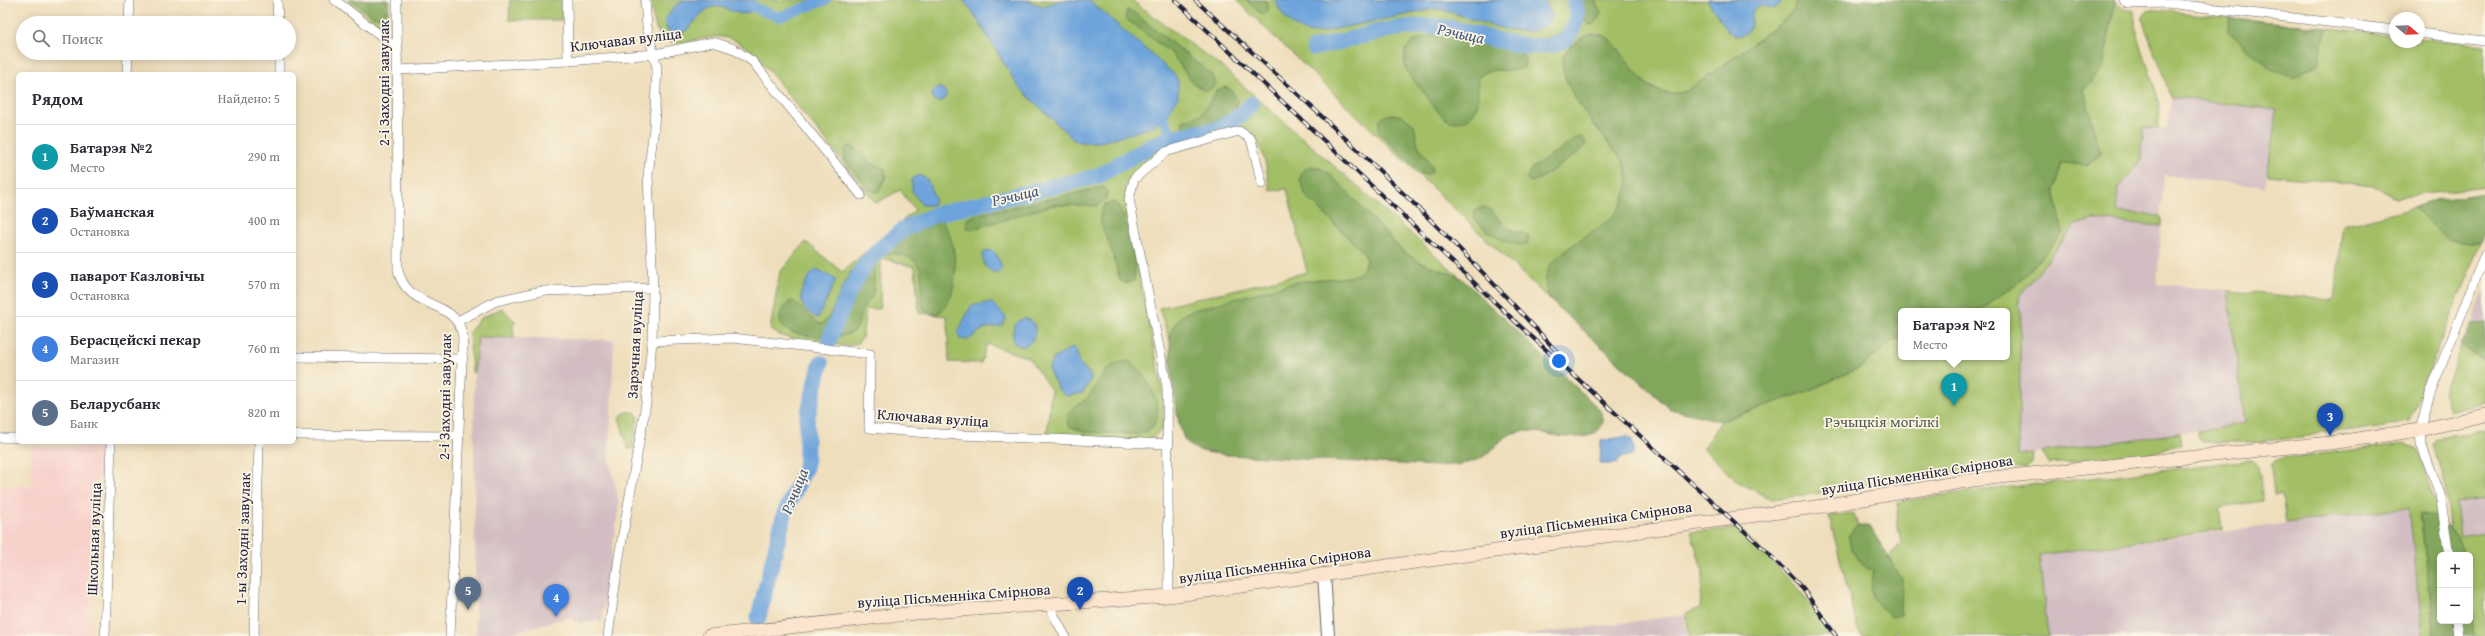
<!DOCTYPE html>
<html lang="ru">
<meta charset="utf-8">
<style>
body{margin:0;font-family:"Gentium Book Plus",serif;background:#f2f2f3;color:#2b2b33}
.controls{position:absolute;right:12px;bottom:12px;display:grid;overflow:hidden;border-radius:6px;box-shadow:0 2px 10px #0003}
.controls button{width:36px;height:36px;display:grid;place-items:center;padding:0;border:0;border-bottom:1px solid #e1e1e2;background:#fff;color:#2b2b33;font:20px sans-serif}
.compass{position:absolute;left:2389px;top:12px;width:36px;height:36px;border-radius:50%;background:#fff;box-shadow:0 2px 10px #0003;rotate:109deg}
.you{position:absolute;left:1559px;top:361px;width:14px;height:14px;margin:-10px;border:3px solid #fff;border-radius:50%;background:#1a73e8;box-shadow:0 0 0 6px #1a73e833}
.badge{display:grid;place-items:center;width:26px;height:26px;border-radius:50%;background:#0f766e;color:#fff;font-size:13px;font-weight:700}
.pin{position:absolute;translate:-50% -33px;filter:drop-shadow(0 1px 2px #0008)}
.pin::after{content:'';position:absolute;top:21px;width:14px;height:12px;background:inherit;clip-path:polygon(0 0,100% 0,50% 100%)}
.popup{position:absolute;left:1898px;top:308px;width:112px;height:52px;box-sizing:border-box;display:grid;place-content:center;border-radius:6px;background:#fff;filter:drop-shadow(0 1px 3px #0005);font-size:13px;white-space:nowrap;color:#7c7c81}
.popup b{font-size:15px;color:#2b2b33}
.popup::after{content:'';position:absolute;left:50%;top:100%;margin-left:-8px;border:8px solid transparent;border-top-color:#fff}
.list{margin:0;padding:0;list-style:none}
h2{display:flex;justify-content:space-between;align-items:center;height:52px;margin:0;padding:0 16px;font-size:17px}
h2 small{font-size:13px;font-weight:400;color:#7c7c81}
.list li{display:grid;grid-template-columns:26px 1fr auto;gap:12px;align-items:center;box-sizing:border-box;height:64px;padding:0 16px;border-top:1px solid #e1e1e2}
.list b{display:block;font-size:15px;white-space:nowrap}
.list p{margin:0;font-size:13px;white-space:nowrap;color:#7c7c81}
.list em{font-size:13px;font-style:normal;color:#7c7c81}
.icon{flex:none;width:22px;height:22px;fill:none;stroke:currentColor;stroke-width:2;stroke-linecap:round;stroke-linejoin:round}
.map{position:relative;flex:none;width:2485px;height:636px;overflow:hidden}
.search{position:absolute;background:#fff;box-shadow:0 2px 10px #0003;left:16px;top:16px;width:280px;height:44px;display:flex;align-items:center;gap:10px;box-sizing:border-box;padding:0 14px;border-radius:22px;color:#7c7c81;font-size:15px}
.panel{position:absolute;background:#fff;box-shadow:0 2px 10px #0003;left:16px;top:72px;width:280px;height:372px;border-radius:6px}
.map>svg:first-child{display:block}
</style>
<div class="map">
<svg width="2485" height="636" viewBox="0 0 2485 636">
<rect width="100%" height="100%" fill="#fcf5e5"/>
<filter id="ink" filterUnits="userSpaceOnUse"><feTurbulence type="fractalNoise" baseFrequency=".025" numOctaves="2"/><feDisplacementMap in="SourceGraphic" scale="8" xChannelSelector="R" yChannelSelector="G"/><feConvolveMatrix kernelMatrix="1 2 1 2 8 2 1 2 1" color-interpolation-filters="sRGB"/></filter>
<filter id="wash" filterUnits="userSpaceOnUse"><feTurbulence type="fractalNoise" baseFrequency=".012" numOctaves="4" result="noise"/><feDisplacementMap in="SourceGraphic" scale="16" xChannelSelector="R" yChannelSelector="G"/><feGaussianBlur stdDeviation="0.9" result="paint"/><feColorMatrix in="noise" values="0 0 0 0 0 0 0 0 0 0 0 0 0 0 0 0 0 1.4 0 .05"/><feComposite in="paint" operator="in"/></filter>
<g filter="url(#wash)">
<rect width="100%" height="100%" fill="#eedebb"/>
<path fill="#f7d0ca" d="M32,446h70v31l-6,2 -6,157h-90v-150h31z"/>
<g fill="#d2bec2">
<path d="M2171,97l106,13 -12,77 -101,-12 -3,41 -45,-3 2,-24 24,-30 1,-32 24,2z"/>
<path d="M2094,220l67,6 -4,58 71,7 17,133 -227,31 3,-127 -2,-31 56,-72z"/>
<path d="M2485,288v36l-14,1 4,-10z"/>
<path d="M478,337l136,3 -5,116 10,48 -17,118 -3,2v-5l-20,5 -1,-3h-4l-1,-5 -74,20h-23l-2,-191v-72z"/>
<path d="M2485,499v34l-25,5 -4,-36z"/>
<path d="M2409,508l14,128h-375l-9,-81z"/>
<path d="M1684,615l4,21h-168z"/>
</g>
<g fill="#a3bf66" stroke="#627050">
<path d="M347,0h42l-1,22 -3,2 -10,-2z"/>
<path d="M510,0h52l-1,20h-52z"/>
<path d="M652,0h479l91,67 239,211 -43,-17 -16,-10 -71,-76 -14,-8 -11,29 57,56 3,6 -3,13c-14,10 -34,7 -50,9 -49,6 -95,30 -140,47l-3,14 -11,-33 148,-36 -20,-83 -17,2c-4,-21 -4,-50 -26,-60l-88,24 -30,44v10l37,184v35l-11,10 -8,3 -97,-6 4,-45 -22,-32 -42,-14 -6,19 -32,-1 -2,-46 -28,-3 -4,-46 -34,-9 -1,51h-14l-4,29 -4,5 -12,3 -62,-9 -14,-7 10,-58 26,-30 36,30 73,-62 -15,-20 -24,13 -119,-147c-10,-9 -21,-17 -35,-19 -21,-3 -53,19 -65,-7 -4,-10 -6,-19 -5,-30z"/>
<path d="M1236,0h561l-3,9 -10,12 -97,70c-60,19 -63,-81 -106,-52 -6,4 -14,9 -17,17 -11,26 43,84 59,105 23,54 -37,68 -65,97 -7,6 -9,25 -11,35l4,8z"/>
<path d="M2115,2l9,7 11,2v15l25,79 -2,23 -15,-1 -1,32 -24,30 -2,23 45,4v10l-67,-6 -19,5 -56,72 2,30 -3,128 15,-2 -1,9 -5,6 -90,6 -165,26 -37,-20 -32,-32 18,-27 87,-30 53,-24 31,-26 9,-3v19h106v-46h-29l45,-32 40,-46 -9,-43 8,-28 25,3 13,-11 -16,-64 19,-23z"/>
<path d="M2148,9l247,26v7h24v-4l66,7v141l-89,12 -22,-12 -107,-11 10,-65 -106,-13 -29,-78z"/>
<path d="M2414,207l32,32 34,4 -71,179 -57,9 -22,-1 -21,6 -52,6h-54l-5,-4 -2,-7 49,-8 -17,-132 106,9 9,-75z"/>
<path d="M502,308l14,14 -3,3 1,13 -36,-1 -4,36 -2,-1 -3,-40 12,-14z"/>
<path d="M2461,347l24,13v42l-36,9 -5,-17z"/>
<path d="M626,412h9l3,5 -6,32h-4l-9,-32z"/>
<path d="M2485,431v68l-29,4 4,34 25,-4v103h-10l-5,-48v-33h-5l-15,-24 -4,-44 -13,-41 3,-6 15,-5z"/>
<path d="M2180,433l2,12 -15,2 -13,7 -106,10 -7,-12z"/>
<path d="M2403,444l13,4 6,9 17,60 -19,-4 15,123h-12l-14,-128 -123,15 -4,-28h-8l-3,-29 5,-7z"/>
<path d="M2250,460c15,6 11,27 12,41l-43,6 3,23 -183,25 9,81h-148l-3,-5 -10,5h-25l-4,-6 -29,-114 24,-3 5,12 12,2 18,31 13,-15 -4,-21 1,-20 51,-8z"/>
<path d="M1739,528l56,57 40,51h-146l-3,-23 14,-5 3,-36 -12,-40z"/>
</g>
<g fill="#82a65b" stroke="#52644b">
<path d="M352,0h35l-1,13 -4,5 -9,-2z"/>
<path d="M1245,0h19l4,3v8l-5,4z"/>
<path d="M1579,0h16l6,14 -7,10 -4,1 -7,-7z"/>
<path d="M1797,0h318l-12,67 -19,23 16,64 -13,11 -25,-2 -8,27 9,43 -40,46 -45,32h-77v27l-9,3 -31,26 -53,24 -87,30 -51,-12 -119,-108c-6,-11 -8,-24 -1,-35 8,-14 47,-36 61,-48 15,-17 22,-36 12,-57 -16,-21 -70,-79 -59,-105 3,-8 11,-13 17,-17 43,-29 46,72 106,52l97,-70 10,-12z"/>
<path d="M1127,10l6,2 79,63 4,8 -4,5 -6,3 -12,-7 -22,-30 -47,-36z"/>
<path d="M2229,18l97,10 -8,36 -25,13 -20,-6 -44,-39z"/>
<path d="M1441,34l73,16 6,2 6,7 -2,8c-15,8 -33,-3 -46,11 -2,11 3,21 -3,33 -5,8 -17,14 -27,9 -9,-4 -16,-17 -22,-25 -6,-8 -17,-18 -20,-27 -8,-26 16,-32 35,-34z"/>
<path d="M1226,87l5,3 7,11c-1,5 -2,10 -6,15 -7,8 -40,20 -50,14l1,-9 19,-7 15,-24z"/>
<path d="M1393,114l10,2 11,9 4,20 14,21v7l-8,2 -4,-3 -41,-40c-2,-12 3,-17 14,-18z"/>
<path d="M1582,137l4,6 -4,7 -42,29 -9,3 -3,-2 -1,-3 4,-8 44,-30z"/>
<path d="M849,146l7,3 15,14 14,6 1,8 -7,14 -3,1 -6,-2 -25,-30 -1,-10z"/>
<path d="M1312,166l12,4 7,5 71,76 16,10 43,17 137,130c5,6 7,12 3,19 -13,20 -55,5 -73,4 -5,0 -10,1 -15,2 -11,5 -17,14 -26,21 -14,11 -33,11 -50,12l-209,-11c-14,-2 -30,-2 -41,-12 -11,-10 -20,-94 -16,-110 3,-11 9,-17 19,-22l106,-29 53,-5c13,-3 22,-12 14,-25l-57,-56 -6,-15 1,-7 5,-6z"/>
<path d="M1103,187l4,3c1,8 -4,12 -11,16l-44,-1 -78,24 -7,-1 -1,-3 1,-6 8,-4z"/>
<path d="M2485,193v35l-5,15 -34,-4 -32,-32 24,-7z"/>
<path d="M1114,202c12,6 24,65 20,78l-7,4 -7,-4 -9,-31 -11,-28v-5l4,-11z"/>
<path d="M1484,207c12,4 15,15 25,21 7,4 14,3 20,9l-2,7c-12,6 -46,-13 -53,-27l2,-7z"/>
<path d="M924,212c40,1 40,103 8,102 -27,-9 12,-56 -38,-60 -25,-2 -18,22 -21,38 -1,7 -8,12 -11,18 -3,7 -2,15 -7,20 -9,11 -63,8 -72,-3 -4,-4 -3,-10 -2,-15l9,-11c8,0 20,19 31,23l6,-4c8,-13 12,-28 20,-42 11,-21 54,-59 77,-66z"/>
<path d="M2485,324v36l-24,-13 10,-22z"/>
<path d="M1128,361c19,7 50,67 10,73l-53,-2 -16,-6 -2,-11c5,-10 14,-10 21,-18 15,-16 13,-33 40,-36z"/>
<path d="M2420,512l19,5 18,21 8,17h-25v66h30v-33l5,48h-40z"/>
<path d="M1858,525l12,2 32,52 -1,36 -9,2c-19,-14 -24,-23 -19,-46 -17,-7 -20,-19 -25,-35z"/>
</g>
<g fill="#6ea4db" stroke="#48638b">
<path d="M685,0h70l-7,13c-14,4 -25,-11 -38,-5 -16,6 -21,34 -42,23l-4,-10 11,-15z"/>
<path d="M963,0h62l18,6 20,-6h26l86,75 3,6v16l-10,17 -16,13 -51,15h-21l-6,-2 -56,-54 -46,-75z"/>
<path d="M1275,0h270l6,16c-14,38 -89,-6 -117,-7l-118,24c-19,0 -34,-15 -41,-33z"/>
<path d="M1707,0h77l-8,8c-6,2 -12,-5 -18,-2 -14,6 3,28 -22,30l-8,-5z"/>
<circle cx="939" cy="95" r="7"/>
<path d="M919,175l8,4 8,20 -2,6h-11l-10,-14v-12z"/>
<path d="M992,250l4,4 6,13 -4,6c-10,-1 -17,-9 -15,-20z"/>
<path d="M817,269l18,10v3l-17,36c-25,-10 -19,-35 -1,-49z"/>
<path d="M991,302l14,14 1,3 -4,7 -19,3 -15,11 -8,-1 -2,-7 13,-26z"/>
<path d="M1025,318l9,5c3,11 -1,21 -12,24l-8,-4c-3,-11 -1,-21 11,-25z"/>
<path d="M1073,347c6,4 3,9 6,15 4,6 11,9 12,17l-8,14 -18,3 -7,-7 -8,-16 -1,-6 4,-8z"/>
<path d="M1627,436l5,4 2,9 -2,6 -12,3 -3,6h-17l1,-23z"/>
</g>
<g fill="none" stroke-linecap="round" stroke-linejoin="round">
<g stroke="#6ea4db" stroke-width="10">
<path d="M753,7l26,10 47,-17"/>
<path d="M1158,107l15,30"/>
</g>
<g stroke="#6ea4db" stroke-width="16">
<path d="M1314,48c36,-8 74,-21 110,-22 10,0 18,1 28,2 29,6 108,39 122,-2 4,-9 4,-17 0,-26"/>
<path d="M828,343l18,-45 18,-32 12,-14 28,-23 32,-15 162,-38 52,-30 23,-9 46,-8 23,-15 10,-10"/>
<path d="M758,619l26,-104 22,-49 1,-48 14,-55"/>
</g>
</g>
</g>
<g filter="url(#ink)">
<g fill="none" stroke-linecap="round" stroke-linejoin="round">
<defs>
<g id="minor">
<path d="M277,0l1,23"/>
<path d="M335,0l63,49"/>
<path d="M397,0l1,270c10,43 58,26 65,67l-13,299"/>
<path d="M567,0l1,61"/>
<path d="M2124,0l5,4 38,-1 228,27"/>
<path d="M129,23l1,-23"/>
<path d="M2419,33l66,8"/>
<path d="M279,53v21"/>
<path d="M398,70l170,-9 87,-7 58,-12 19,6 20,13 109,134"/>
<path d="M127,74l1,-21"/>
<path d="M458,321l38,-20 46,-10 111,-3"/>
<path d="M652,341l81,-3 137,16 -1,74 70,6 230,10"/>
<path d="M294,357l169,2"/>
<path d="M294,435l165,1"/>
<path d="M0,438h18"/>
<path d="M2449,555l-9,-61 -19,-50 -1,-14 10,-36 55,-140"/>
<path d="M1169,596l-2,-209 -38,-188 5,-20 31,-27 74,-21 12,8 11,45"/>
<path d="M1049,606l16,30"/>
<path d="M2456,621l2,15"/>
<path d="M105,636l6,-194"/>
<path d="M254,636l5,-194"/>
<path d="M608,636l11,-79 27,-154 6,-62 1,-53 -5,-113 6,-48 3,-59 -10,-41 -2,-27"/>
</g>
<path id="tertiary" d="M1324,574l4,62"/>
<path id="secondary" d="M709,636l207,-23 253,-17 654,-90 149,-26 357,-37 91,-13 65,-15"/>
</defs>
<use href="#minor" stroke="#696468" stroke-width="10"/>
<use href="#tertiary" stroke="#696468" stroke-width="14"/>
<use href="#secondary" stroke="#696468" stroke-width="14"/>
<use href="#minor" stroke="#fff" stroke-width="9"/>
<use href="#tertiary" stroke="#fff" stroke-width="12"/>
<use href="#secondary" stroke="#fce5cf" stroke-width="13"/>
<defs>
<g id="rail">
<path d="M1175,0l344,325 246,225 38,39 33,47"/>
<path d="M1195,0c125,114 250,227 363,353"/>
</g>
</defs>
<use href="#rail" stroke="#22223b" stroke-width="4"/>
<use href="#rail" stroke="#fcf5e5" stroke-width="2.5" stroke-dasharray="8" stroke-linecap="butt"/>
</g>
</g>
<g text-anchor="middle" stroke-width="3.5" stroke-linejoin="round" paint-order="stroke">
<g font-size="15" fill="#22223b" stroke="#fcf5e5">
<text transform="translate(626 40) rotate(-7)" y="5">Ключавая вуліца</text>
<text transform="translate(384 83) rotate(-90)" y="5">2-і Заходні завулак</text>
<text transform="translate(635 345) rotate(-87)" y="5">Зарэчная вуліца</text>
<text transform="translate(445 397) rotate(-89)" y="5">2-і Заходні завулак</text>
<text transform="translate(933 418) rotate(4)" y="5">Ключавая вуліца</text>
<text transform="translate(1917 475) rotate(-9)" y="5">вуліца Пісьменніка Смірнова</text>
<text transform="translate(1596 520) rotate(-8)" y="5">вуліца Пісьменніка Смірнова</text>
<text transform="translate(94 539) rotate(-88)" y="5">Школьная вуліца</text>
<text transform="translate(243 539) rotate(-88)" y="5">1-ы Заходні завулак</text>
<text transform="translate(1275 565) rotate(-8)" y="5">вуліца Пісьменніка Смірнова</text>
<text transform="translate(954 596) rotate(-4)" y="5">вуліца Пісьменніка Смірнова</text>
</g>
<g font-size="15" fill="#4f594a" stroke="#fcf5e5">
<text x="1882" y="427">Рэчыцкія могілкі</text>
</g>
<g font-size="16" font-style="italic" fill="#40567b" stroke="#fcf5e5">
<text transform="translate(1461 33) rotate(12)" y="6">Рэчыца</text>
<text transform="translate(1015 195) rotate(-13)" y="6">Рэчыца</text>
<text transform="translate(794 491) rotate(-68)" y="6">Рэчыца</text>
</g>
</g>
</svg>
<div class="controls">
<button>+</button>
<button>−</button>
</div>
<svg class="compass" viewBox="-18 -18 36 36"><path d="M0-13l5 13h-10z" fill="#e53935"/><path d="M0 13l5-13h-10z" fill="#7c7c81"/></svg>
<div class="you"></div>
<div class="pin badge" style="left:1954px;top:406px;background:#0f9aa8">1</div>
<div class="popup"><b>Батарэя №2</b>Место</div>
<div class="pin badge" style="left:1080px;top:610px;background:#1a4fb4">2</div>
<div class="pin badge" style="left:2330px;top:436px;background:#1a4fb4">3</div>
<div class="pin badge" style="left:556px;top:617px;background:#3f7fe0">4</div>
<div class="pin badge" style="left:468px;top:610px;background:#5c6f8a">5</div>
<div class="search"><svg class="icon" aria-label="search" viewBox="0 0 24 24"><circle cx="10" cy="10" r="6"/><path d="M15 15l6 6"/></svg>Поиск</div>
<section class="panel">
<h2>Рядом<small>Найдено: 5</small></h2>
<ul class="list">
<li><span class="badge" style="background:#0f9aa8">1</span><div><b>Батарэя №2</b><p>Место</p></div><em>290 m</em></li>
<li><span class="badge" style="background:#1a4fb4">2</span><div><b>Баўманская</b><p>Остановка</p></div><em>400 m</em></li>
<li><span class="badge" style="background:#1a4fb4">3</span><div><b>паварот Казловічы</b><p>Остановка</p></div><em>570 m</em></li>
<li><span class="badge" style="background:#3f7fe0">4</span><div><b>Берасцейскі пекар</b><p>Магазин</p></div><em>760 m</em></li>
<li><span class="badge" style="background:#5c6f8a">5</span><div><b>Беларусбанк</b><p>Банк</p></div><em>820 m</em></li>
</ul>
</section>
</div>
